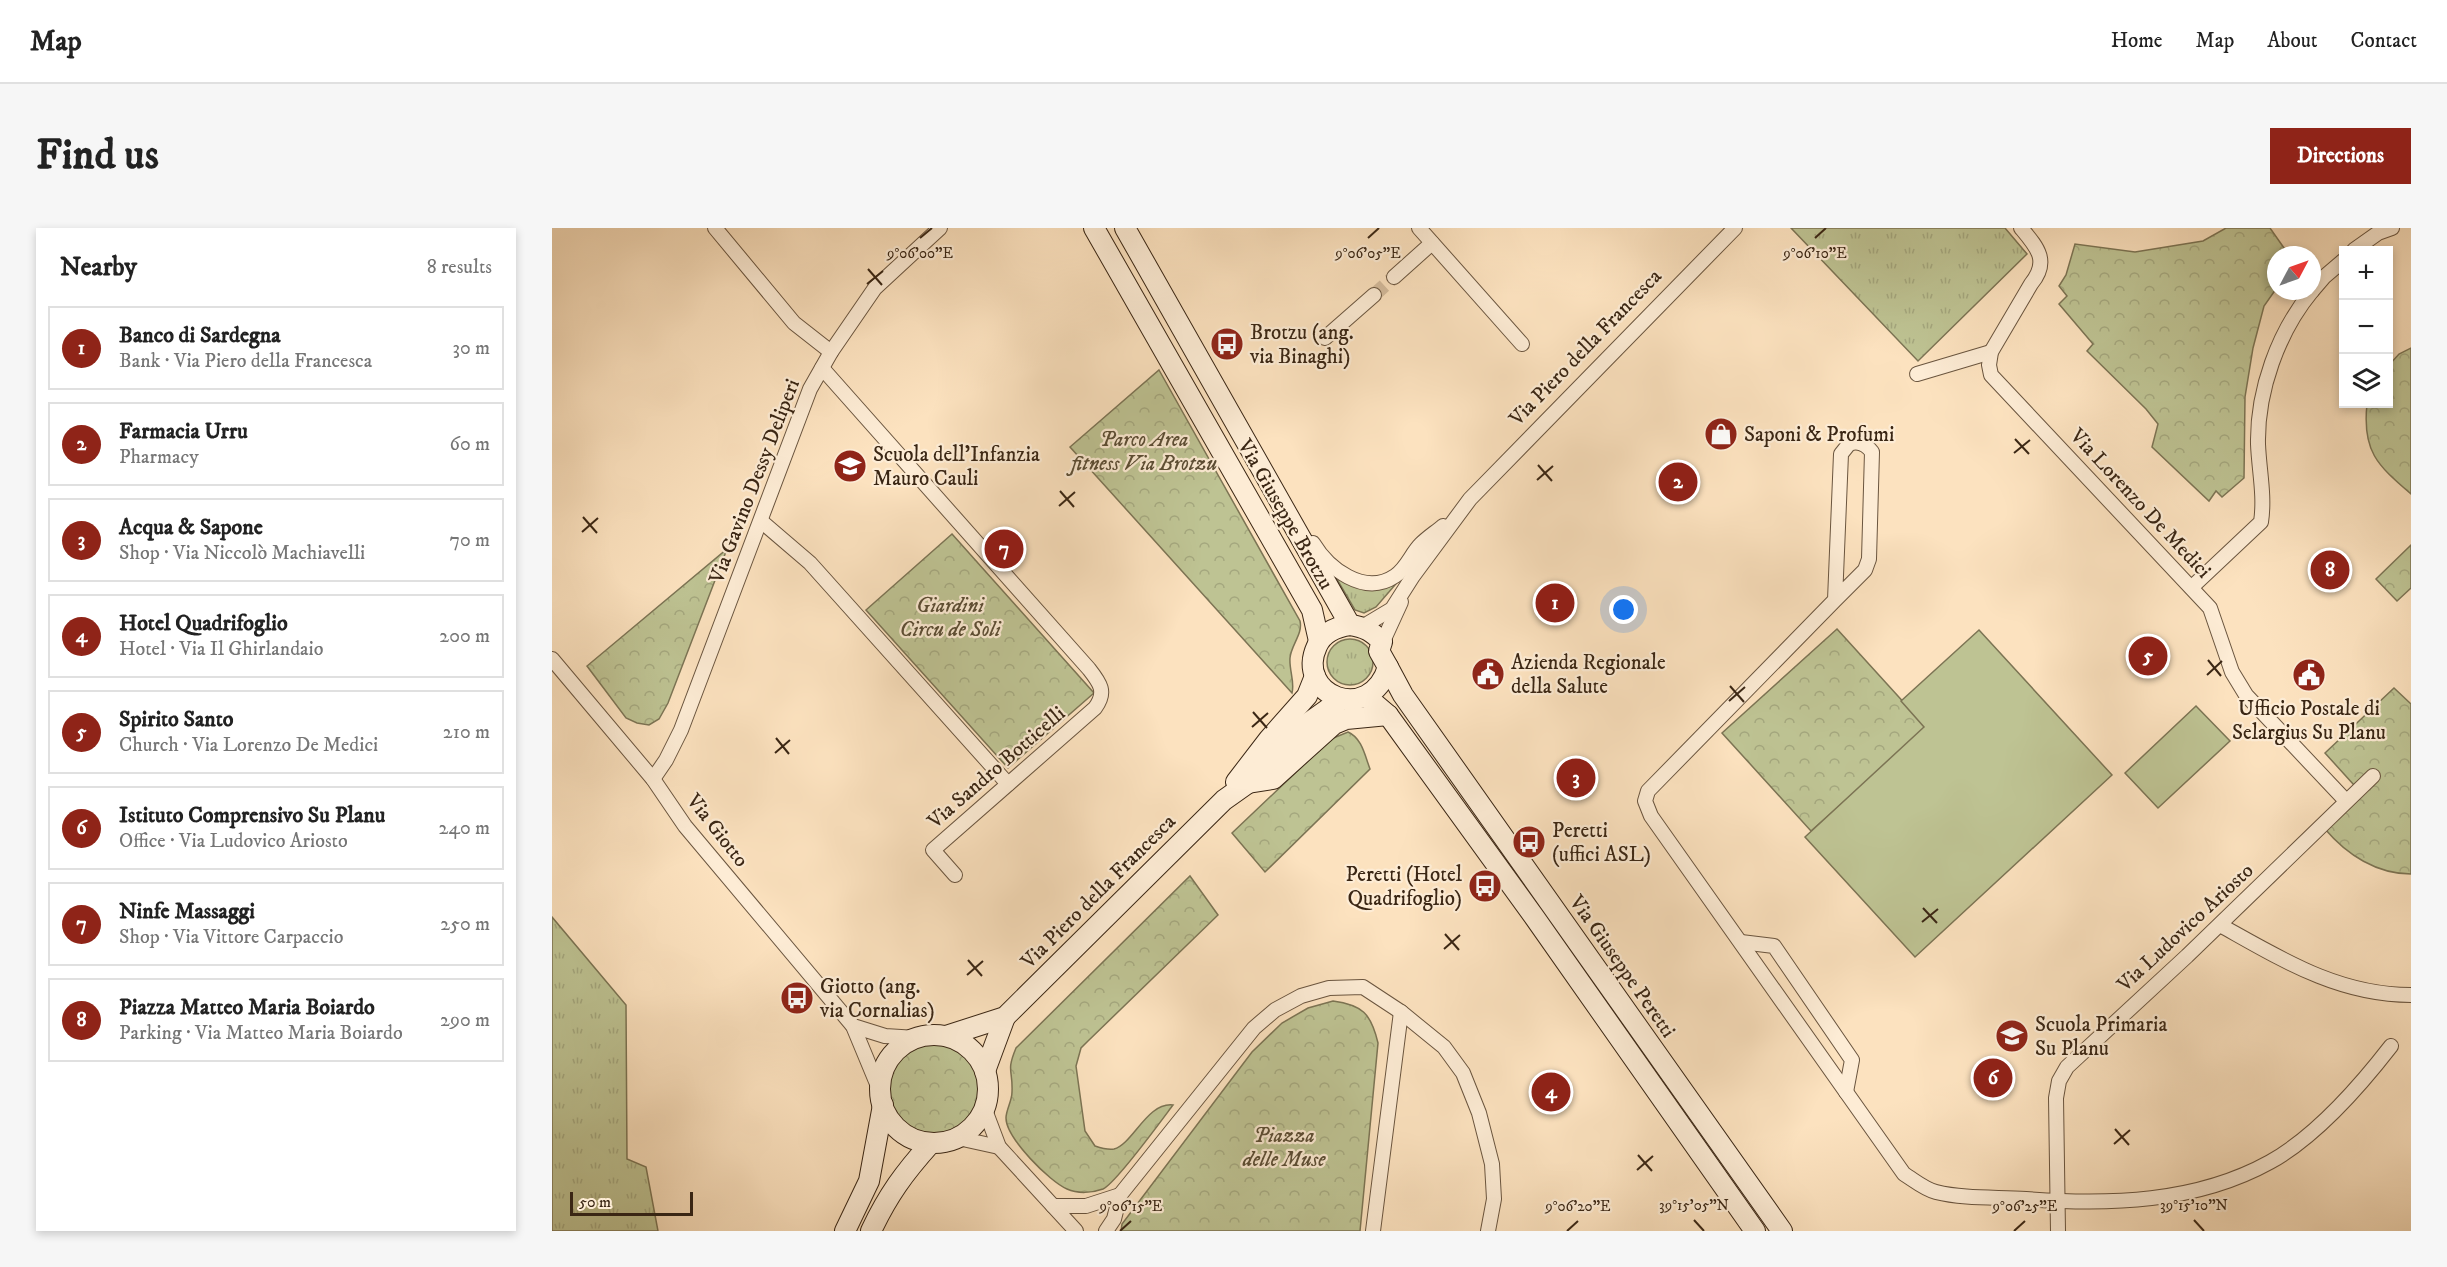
<!DOCTYPE html>
<meta charset="utf-8">
<style>
body{margin:0;font-family:"IM FELL DW Pica",serif;background:#f6f6f6;color:#222}
.controls{position:absolute;right:18px;top:18px;display:grid;overflow:hidden;border-radius:0px;box-shadow:0 3px 9px #0003}
.controls button{width:54px;height:54px;display:grid;place-items:center;padding:0;border:0;border-bottom:2px solid #e0e0e0;background:#fff;color:#222;font:30px sans-serif}
.compass{position:absolute;left:1715px;top:18px;width:54px;height:54px;border-radius:50%;background:#fff;box-shadow:0 3px 9px #0003;rotate:49deg}
.scale{position:absolute;left:18px;bottom:15px;width:123px;box-sizing:border-box;padding-left:6px;border:3px solid #3a2614;border-top:0;font-size:16px;line-height:21px;white-space:nowrap;color:#3a2614;-webkit-text-stroke:4px #fdecd5;paint-order:stroke}
.you{position:absolute;left:1072px;top:382px;width:21px;height:21px;margin:-15px;border:4px solid #fff;border-radius:50%;background:#1a73e8;box-shadow:0 0 0 9px #1a73e833}
.badge{display:grid;place-items:center;width:39px;height:39px;border-radius:50%;background:#8f2418;color:#fff;font-size:20px;font-weight:700}
.pin{position:absolute;translate:-50% -50%;border:3px solid #fff;box-shadow:0 2px 6px #0006}
.list{margin:0;padding:0;list-style:none}
h2{display:flex;justify-content:space-between;align-items:center;height:78px;margin:0;padding:0 24px;font-size:26px}
h2 small{font-size:20px;font-weight:400;color:#767676}
.list li{display:grid;grid-template-columns:39px 1fr auto;gap:18px;align-items:center;box-sizing:border-box;height:84px;margin:0 12px 12px;padding:0 12px;border:2px solid #e0e0e0;border-radius:0px}
.list b{display:block;font-size:22px;white-space:nowrap}
.list p{margin:0;font-size:20px;white-space:nowrap;color:#767676}
.list em{font-size:20px;font-style:normal;color:#767676}
.icon{flex:none;width:33px;height:33px;fill:none;stroke:currentColor;stroke-width:2;stroke-linecap:round;stroke-linejoin:round}
.map{position:relative;flex:none;width:1859px;height:1003px;overflow:hidden;border-radius:0px}
header{display:flex;align-items:center;gap:36px;box-sizing:border-box;height:84px;padding:0 30px;background:#fff;border-bottom:2px solid #e0e0e0}
header strong{font-size:28px}
nav{display:flex;gap:33px;margin-inline-start:auto;font-size:21px}
.intro{display:flex;align-items:center;justify-content:space-between;box-sizing:border-box;height:144px;padding:0 36px}
h1{margin:0;font-size:42px}
.button{padding:15px 27px;border-radius:0px;background:#8f2418;color:#fff;font-size:21px;font-weight:700}
main{display:flex;gap:36px;padding:0 36px}
aside{flex:1;background:#fff;border-radius:0px;box-shadow:0 3px 9px #0003}
.map>svg:first-child{display:block}
</style>
<header>
<strong>Map</strong>
<nav><a>Home</a><a>Map</a><a>About</a><a>Contact</a></nav>
</header>
<div class="intro"><h1>Find us</h1><a class="button">Directions</a></div>
<main>
<aside>
<h2>Nearby<small>8 results</small></h2>
<ul class="list">
<li><span class="badge">1</span><div><b>Banco di Sardegna</b><p>Bank · Via Piero della Francesca</p></div><em>30 m</em></li>
<li><span class="badge">2</span><div><b>Farmacia Urru</b><p>Pharmacy</p></div><em>60 m</em></li>
<li><span class="badge">3</span><div><b>Acqua &amp; Sapone</b><p>Shop · Via Niccolò Machiavelli</p></div><em>70 m</em></li>
<li><span class="badge">4</span><div><b>Hotel Quadrifoglio</b><p>Hotel · Via Il Ghirlandaio</p></div><em>200 m</em></li>
<li><span class="badge">5</span><div><b>Spirito Santo</b><p>Church · Via Lorenzo De Medici</p></div><em>210 m</em></li>
<li><span class="badge">6</span><div><b>Istituto Comprensivo Su Planu</b><p>Office · Via Ludovico Ariosto</p></div><em>240 m</em></li>
<li><span class="badge">7</span><div><b>Ninfe Massaggi</b><p>Shop · Via Vittore Carpaccio</p></div><em>250 m</em></li>
<li><span class="badge">8</span><div><b>Piazza Matteo Maria Boiardo</b><p>Parking · Via Matteo Maria Boiardo</p></div><em>290 m</em></li>
</ul>
</aside>
<div class="map">
<svg width="1859" height="1003" viewBox="0 0 1859 1003">
<defs>
<pattern id="grass-tufts" width="24" height="20" patternUnits="userSpaceOnUse" patternTransform="scale(1.5)"><rect width="24" height="20" fill="#bec393"/><path d="M3 7l-1-3M5 7V3M7 7l1-3M15 17l-1-3M17 17v-4M19 17l1-3" fill="none" stroke="#a4a77e"/></pattern>
<pattern id="forest-crowns" width="20" height="18" patternUnits="userSpaceOnUse" patternTransform="scale(1.5)"><rect width="20" height="18" fill="#bec393"/><path d="M2 6a3 3 0 1 1 6 0M12 15a3 3 0 1 1 6 0" fill="none" stroke="#a4a77e"/></pattern>
</defs>
<rect width="100%" height="100%" fill="#fce2bf"/>
<filter id="stains"><feTurbulence type="fractalNoise" baseFrequency=".00333" numOctaves="4"/><feColorMatrix values="0 0 0 0 .2 0 0 0 0 .09 0 0 0 0 .02 0 0 0 .5 -.17"/></filter>
<radialGradient id="worn" r=".72"><stop offset=".6" stop-color="#630" stop-opacity="0"/><stop offset="1" stop-color="#630" stop-opacity=".3"/></radialGradient>
<g fill="url(#grass-tufts)" stroke="#7c7454" stroke-width="1.5">
<path d="M1239,0h214l22,26 -109,107z"/>
<path d="M783,348c21,7 38,17 60,9l-19,22 -12,6 -9,-3z"/>
<circle cx="798" cy="434" r="23"/>
<path d="M0,689l74,88 1,154 19,8 12,64h-106z"/>
</g>
<g fill="url(#forest-crowns)" stroke="#7c7454" stroke-width="1.5">
<path d="M1674,0h44l19,27h-13v34l-12,17 -11,42 -8,49 -1,81 -22,19 -6,-6 -7,10 -57,-54 6,-23 -12,-15 -59,-58 6,-7 -34,-40 8,-8 -8,-10 7,-11 9,-31 60,8 68,-11z"/>
<path d="M1859,120v146c-34,-29 -49,-43 -44,-90h21l1,-39 10,-11z"/>
<path d="M607,142l141,251c3,13 -9,24 -10,37 -1,12 5,24 2,35l-222,-246z"/>
<path d="M400,306l142,159 -86,75 -142,-158z"/>
<path d="M1859,317v43l-14,13 -21,-22z"/>
<path d="M175,321l-59,154 -9,16 -10,6 -12,-2 -11,-5 -39,-52z"/>
<path d="M1285,401l90,99 -116,103 -89,-98z"/>
<path d="M1842,460l17,16v170c-34,0 -64,-19 -86,-45l38,-34 -38,-42z"/>
<path d="M796,504c14,6 17,24 22,37l-105,103 -33,-39 99,-94z"/>
<path d="M638,648l28,39 -130,126 -7,7 -5,18 9,65 10,15c6,2 13,4 19,3 19,-5 33,-47 59,-44 -12,16 -57,78 -70,84 -11,4 -25,5 -36,0 -17,-7 -61,-51 -61,-71 0,-8 6,-17 6,-26 1,-23 -6,-20 4,-44z"/>
<path d="M781,773c29,4 38,12 45,42l-18,188h-239l1,-7 130,-172 30,-29 26,-15z"/>
<circle cx="383" cy="861" r="47"/>
</g>
<g fill="#bec393" stroke="#7c7454" stroke-width="1.5">
<path d="M1427,402l133,145 -197,182 -110,-120 119,-110 -23,-26z"/>
<path d="M1644,478l34,35 -72,67 -33,-35z"/>
</g>
<g fill="none" stroke-linecap="round" stroke-linejoin="round">
<path stroke="#d5bc9d" stroke-width="14" stroke-dasharray="14 7" stroke-linecap="butt" d="M822,67l20,-18"/>
<defs>
<g id="street">
<path d="M163,0l79,95 37,29"/>
<path d="M867,0l103,116"/>
<path d="M1469,0c16,19 29,33 10,56l-40,68 -2,13 2,10 219,233 22,64 14,23 100,106"/>
<path d="M1802,22l24,-17 14,-5"/>
<path d="M842,49l38,-34"/>
<path d="M1760,63l12,-14 20,-17"/>
<path d="M773,110l49,-43"/>
<path d="M270,140l267,301c11,14 18,23 6,39l-162,142 22,25"/>
<path d="M1365,146l74,-22"/>
<path d="M209,293l49,42 198,221"/>
<path d="M761,315c15,25 51,54 82,33 12,-8 16,-22 26,-32 7,-7 15,-12 22,-18"/>
<path d="M1640,359l69,-65c4,-26 -2,-52 -3,-78 -1,-53 20,-112 54,-153"/>
<path d="M1283,372l6,-146 8,-10c9,-4 17,0 23,8l-3,107 -4,11 -30,30 -187,191 -3,10 6,15 253,358c10,6 20,15 32,18 28,7 61,5 90,7 83,6 170,4 244,-37 45,-25 90,-76 121,-116"/>
<path d="M810,399l30,-18 21,-33 57,-77 265,-271"/>
<path d="M827,422l22,-48"/>
<path d="M0,431l101,120 32,47 168,200 27,65"/>
<path d="M101,551l13,-19 15,-30 129,-341 21,-37 44,-64 65,-60"/>
<path d="M1668,697c61,34 118,70 191,70"/>
<path d="M1189,714l33,4 78,114 -6,32"/>
<path d="M301,798l32,10 32,2"/>
<path d="M433,882l14,37 77,84"/>
<path d="M406,910l41,9"/>
<path d="M501,978h33l34,-11"/>
<path d="M554,1003l8,-12 6,-24 134,-167 21,-18 26,-14 28,-8 34,-1 38,25 43,35 19,26 16,40 13,51 2,35 -6,32"/>
<path d="M821,1003l28,-219"/>
<path d="M1506,1003l-2,-133 3,-17 8,-14 120,-111 186,-180"/>
</g>
<g id="secondary">
<path d="M542,0l218,382 7,31"/>
<path d="M573,0l225,397"/>
<path d="M798,397c15,2 23,7 32,17l-3,9 9,16c-18,59 -94,28 -71,-21 6,-14 19,-19 33,-21z"/>
<path d="M836,439l15,28 379,536"/>
<path d="M815,469l21,18 147,203 220,313"/>
<path d="M684,554l33,-43 38,-43 8,-20"/>
<path d="M696,555l25,-4 61,-55 12,-5 42,-4"/>
<circle cx="382" cy="861" r="54"/>
<path d="M394,808l59,-19 219,-217 24,-17 52,-54 42,-30"/>
<path d="M433,843l20,-54"/>
<path d="M293,1003l24,-50 14,-76"/>
<path d="M319,1003c17,-36 33,-58 60,-88"/>
</g>
</defs>
<use href="#street" stroke="#6a553f" stroke-width="16"/>
<use href="#secondary" stroke="#3a2614" stroke-width="22"/>
<use href="#street" stroke="#fdecd5" stroke-width="14"/>
<use href="#secondary" stroke="#fdecd5" stroke-width="20"/>
</g>
<path fill="none" stroke="#3a2614" stroke-width="2" d="M368,10l12,-10M816,10l11,-10M1263,10l11,-10M316,41l14,16M315,56l16,-13M1463,211l14,15M1462,225l16,-13M986,237l14,16M985,252l16,-14M508,263l14,16M507,278l16,-14M31,289l14,16M30,304l16,-14M1656,432l13,16M1655,447l15,-14M1178,458l14,16M1177,473l16,-14M701,484l14,16M700,499l16,-14M224,510l13,16M223,525l15,-13M1371,680l14,15M1370,694l16,-13M893,706l14,16M892,721l16,-14M416,732l14,16M415,747l16,-14M1563,901l14,16M1562,916l16,-14M1086,927l14,16M1085,942l16,-14M1142,992l10,11M1642,992l10,11M568,1003l11,-10M1015,1003l11,-10M1462,1003l11,-10"/>
<defs>
<symbol id="bus-disc" viewBox="-11 -11 22 22"><circle r="9.5" fill="#8f2418" stroke="#fdecd5"/><path d="M-5-6H5V4H4V6H2V4H-2V6H-4V4H-5ZM-3.5-4V0h7V-4ZM-3.5 1.2v1.5H-2V1.2ZM2 1.2v1.5H3.5V1.2Z" fill="#fff"/></symbol>
<symbol id="shop-disc" viewBox="-11 -11 22 22"><circle r="9.5" fill="#8f2418" stroke="#fdecd5"/><path d="M-5-2.5h2.3a2.7 3.5 0 0 1 5.4 0H5L5.5 6h-11ZM-1.5-2.5h3a1.5 2.3 0 0 0-3 0Z" fill="#fff"/></symbol>
<symbol id="school-disc" viewBox="-11 -11 22 22"><circle r="9.5" fill="#8f2418" stroke="#fdecd5"/><path d="M0-5L7-2L0 1L-7-2ZM-4 1L0 2.5L4 1V4Q0 6-4 4Z" fill="#fff"/></symbol>
<symbol id="civic-disc" viewBox="-11 -11 22 22"><circle r="9.5" fill="#8f2418" stroke="#fdecd5"/><path d="M-.6-6.5H3V-4.5H.6V-3L4-1V1h2V6H-6V1h2V-1L-.6-3ZM-1.2 2.5V6h2.4V2.5Z" fill="#fff"/></symbol>
</defs>
<g fill-rule="evenodd">
<use href="#bus-disc" x="656" y="97" width="38" height="38"/>
<use href="#shop-disc" x="1150" y="187" width="38" height="38"/>
<use href="#school-disc" x="279" y="219" width="38" height="38"/>
<use href="#civic-disc" x="917" y="427" width="38" height="38"/>
<use href="#civic-disc" x="1738" y="428" width="38" height="38"/>
<use href="#bus-disc" x="958" y="595" width="38" height="38"/>
<use href="#bus-disc" x="914" y="639" width="38" height="38"/>
<use href="#bus-disc" x="226" y="751" width="38" height="38"/>
<use href="#school-disc" x="1441" y="789" width="38" height="38"/>
</g>
<g text-anchor="middle" stroke-width="4.5" stroke-linejoin="round" paint-order="stroke">
<g font-size="21" fill="#3a2614" stroke="#fdecd5" text-anchor="start">
<text x="698" y="111">Brotzu (ang.<tspan x="698" dy="24">via Binaghi)</tspan></text>
<text x="1192" y="213">Saponi &amp; Profumi</text>
<text x="321" y="233">Scuola dell'Infanzia<tspan x="321" dy="24">Mauro Cauli</tspan></text>
<text x="959" y="441">Azienda Regionale<tspan x="959" dy="24">della Salute</tspan></text>
<text x="1757" y="487" text-anchor="middle">Ufficio Postale di<tspan x="1757" dy="24">Selargius Su Planu</tspan></text>
<text x="1000" y="609">Peretti<tspan x="1000" dy="24">(uffici ASL)</tspan></text>
<text x="910" y="653" text-anchor="end">Peretti (Hotel<tspan x="910" dy="24">Quadrifoglio)</tspan></text>
<text x="268" y="765">Giotto (ang.<tspan x="268" dy="24">via Cornalias)</tspan></text>
<text x="1483" y="803">Scuola Primaria<tspan x="1483" dy="24">Su Planu</tspan></text>
</g>
<g font-size="21" fill="#3a2614" stroke="#fdecd5">
<text transform="translate(1033 119) rotate(-46)" y="7">Via Piero della Francesca</text>
<text transform="translate(202 253) rotate(-69)" y="7">Via Gavino Dessy Deliperi</text>
<text transform="translate(1589 275) rotate(47)" y="7">Via Lorenzo De Medici</text>
<text transform="translate(734 286) rotate(60)" y="7">Via Giuseppe Brotzu</text>
<text transform="translate(444 539) rotate(-41)" y="7">Via Sandro Botticelli</text>
<text transform="translate(166 602) rotate(52)" y="7">Via Giotto</text>
<text transform="translate(546 663) rotate(-45)" y="7">Via Piero della Francesca</text>
<text transform="translate(1633 699) rotate(-43)" y="7">Via Ludovico Ariosto</text>
<text transform="translate(1071 738) rotate(55)" y="7">Via Giuseppe Peretti</text>
</g>
<g font-size="21" font-style="italic" fill="#5b4d34" stroke="#fdecd5">
<text x="592" y="218">Parco Area<tspan x="592" dy="24">fitness Via Brotzu</tspan></text>
<text x="398" y="384">Giardini<tspan x="398" dy="24">Circu de Soli</tspan></text>
<text x="732" y="914">Piazza<tspan x="732" dy="24">delle Muse</tspan></text>
</g>
</g>
<g font-size="15" text-anchor="middle" fill="#3a2614" stroke="#fdecd5" stroke-width="4.5" stroke-linejoin="round" paint-order="stroke">
<text x="368" y="30">9°06'00"E</text>
<text x="816" y="30">9°06'05"E</text>
<text x="1263" y="30">9°06'10"E</text>
<text x="1142" y="982">39°15'05"N</text>
<text x="1642" y="982">39°15'10"N</text>
<text x="579" y="983">9°06'15"E</text>
<text x="1026" y="983">9°06'20"E</text>
<text x="1473" y="983">9°06'25"E</text>
</g>
<rect width="100%" height="100%" filter="url(#stains)"/>
<rect width="100%" height="100%" fill="url(#worn)"/>
</svg>
<div class="controls">
<button>+</button>
<button>−</button>
<button><svg class="icon" aria-label="layers" viewBox="0 0 24 24"><path d="M12 4l9 5-9 5-9-5zM3 14l9 5 9-5"/></svg></button>
</div>
<svg class="compass" viewBox="-18 -18 36 36"><path d="M0-13l5 13h-10z" fill="#e53935"/><path d="M0 13l5-13h-10z" fill="#767676"/></svg>
<div class="scale">50 m</div>
<div class="you"></div>
<div class="pin badge" style="left:1003px;top:375px">1</div>
<div class="pin badge" style="left:1126px;top:254px">2</div>
<div class="pin badge" style="left:1024px;top:550px">3</div>
<div class="pin badge" style="left:999px;top:864px">4</div>
<div class="pin badge" style="left:1596px;top:428px">5</div>
<div class="pin badge" style="left:1441px;top:850px">6</div>
<div class="pin badge" style="left:452px;top:321px">7</div>
<div class="pin badge" style="left:1778px;top:342px">8</div>
</div>
</main>
